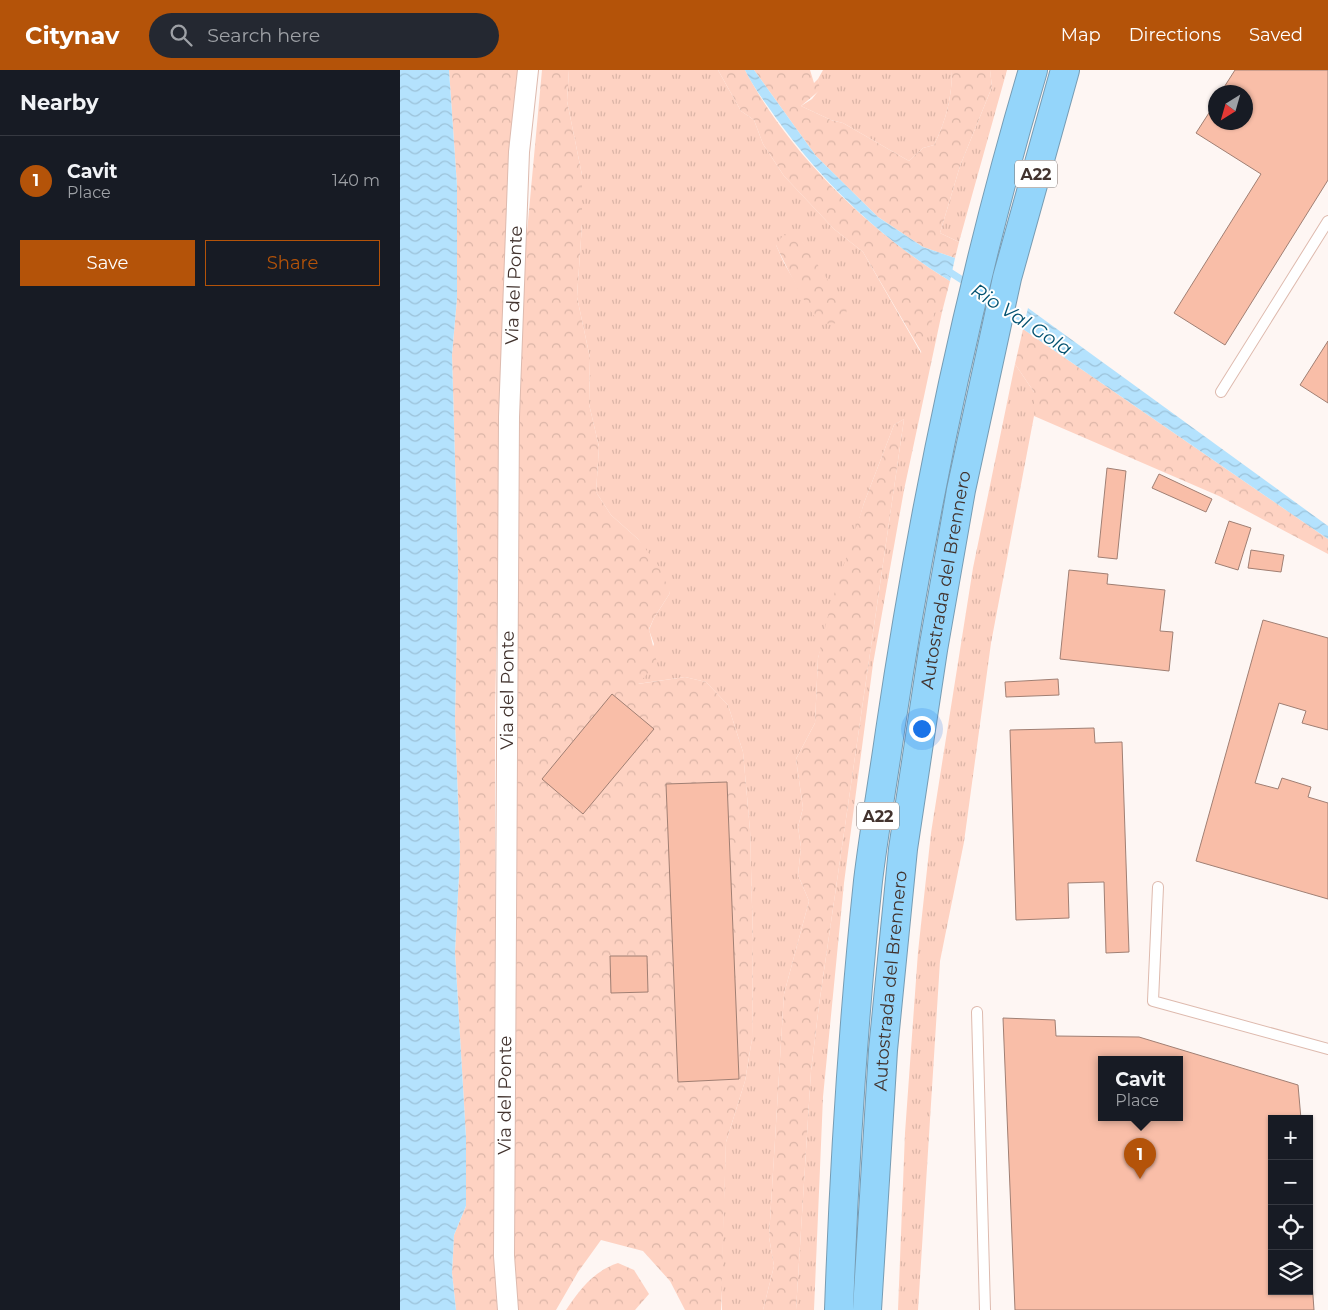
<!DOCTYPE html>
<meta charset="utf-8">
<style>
body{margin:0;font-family:Montserrat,sans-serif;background:#242831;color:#f1f3f6}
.controls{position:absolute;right:15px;bottom:15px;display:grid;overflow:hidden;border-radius:0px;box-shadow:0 1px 4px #0004}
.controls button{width:45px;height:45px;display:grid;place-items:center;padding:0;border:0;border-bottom:1px solid #363941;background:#171b24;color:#f1f3f6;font:25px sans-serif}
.compass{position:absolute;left:808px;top:15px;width:45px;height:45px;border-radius:50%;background:#171b24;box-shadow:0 1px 4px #0004;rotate:217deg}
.you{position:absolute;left:521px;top:658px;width:18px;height:18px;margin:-12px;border:4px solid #fff;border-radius:50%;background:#1a73e8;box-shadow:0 0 0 8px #1a73e833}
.badge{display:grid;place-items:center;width:32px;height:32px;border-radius:50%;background:#b45309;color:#fff;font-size:16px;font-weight:700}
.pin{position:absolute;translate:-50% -41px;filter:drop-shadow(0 1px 2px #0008)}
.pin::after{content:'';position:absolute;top:26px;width:18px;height:15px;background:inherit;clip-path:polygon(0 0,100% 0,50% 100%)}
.popup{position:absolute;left:698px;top:986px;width:85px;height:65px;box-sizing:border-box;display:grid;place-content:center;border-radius:0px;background:#171b24;filter:drop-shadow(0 1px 4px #0005);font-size:16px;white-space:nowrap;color:#9ea1a6}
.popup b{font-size:19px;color:#f1f3f6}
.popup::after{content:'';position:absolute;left:50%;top:100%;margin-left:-10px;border:10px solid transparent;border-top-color:#171b24}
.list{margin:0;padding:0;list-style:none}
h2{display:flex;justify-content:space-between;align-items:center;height:65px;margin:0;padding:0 20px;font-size:21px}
h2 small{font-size:16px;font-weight:400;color:#9ea1a6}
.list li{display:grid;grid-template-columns:32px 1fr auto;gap:15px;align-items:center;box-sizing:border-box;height:90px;padding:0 20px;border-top:1px solid #363941}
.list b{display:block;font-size:19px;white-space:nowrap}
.list p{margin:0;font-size:16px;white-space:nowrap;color:#9ea1a6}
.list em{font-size:16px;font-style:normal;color:#9ea1a6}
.actions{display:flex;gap:10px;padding:15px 20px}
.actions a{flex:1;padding:11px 0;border:1px solid #b45309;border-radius:0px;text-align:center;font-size:18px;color:#b45309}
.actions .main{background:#b45309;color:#fff}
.icon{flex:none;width:28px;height:28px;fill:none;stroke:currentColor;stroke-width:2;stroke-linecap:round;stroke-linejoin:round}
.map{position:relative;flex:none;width:928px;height:1240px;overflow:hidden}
header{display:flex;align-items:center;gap:30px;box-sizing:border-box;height:70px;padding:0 25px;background:#b45309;color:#fff}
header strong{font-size:24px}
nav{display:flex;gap:28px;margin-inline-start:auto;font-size:18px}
.search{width:350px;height:45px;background:#242831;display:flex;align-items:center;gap:12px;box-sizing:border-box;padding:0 18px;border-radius:28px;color:#9ea1a6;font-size:19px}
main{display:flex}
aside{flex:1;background:#171b24}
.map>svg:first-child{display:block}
</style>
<header>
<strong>Citynav</strong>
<div class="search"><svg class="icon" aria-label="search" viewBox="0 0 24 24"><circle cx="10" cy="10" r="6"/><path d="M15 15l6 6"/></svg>Search here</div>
<nav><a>Map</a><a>Directions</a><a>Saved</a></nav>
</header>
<main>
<aside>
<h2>Nearby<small></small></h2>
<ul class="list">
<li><span class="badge">1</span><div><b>Cavit</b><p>Place</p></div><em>140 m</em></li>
</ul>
<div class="actions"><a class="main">Save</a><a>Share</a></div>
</aside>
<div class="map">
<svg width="928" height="1240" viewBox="0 0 928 1240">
<defs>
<pattern id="grass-tufts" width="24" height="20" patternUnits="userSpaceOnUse" patternTransform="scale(1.25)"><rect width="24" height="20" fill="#fed2c2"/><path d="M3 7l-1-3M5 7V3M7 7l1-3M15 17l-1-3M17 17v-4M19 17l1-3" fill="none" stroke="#dbb5a7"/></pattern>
<pattern id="forest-crowns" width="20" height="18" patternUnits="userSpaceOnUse" patternTransform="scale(1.25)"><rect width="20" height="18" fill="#fed2c2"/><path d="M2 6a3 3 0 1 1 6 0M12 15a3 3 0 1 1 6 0" fill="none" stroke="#dbb5a7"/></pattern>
<pattern id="water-waves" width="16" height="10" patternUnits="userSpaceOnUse" patternTransform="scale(1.25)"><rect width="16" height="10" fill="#b4e2fd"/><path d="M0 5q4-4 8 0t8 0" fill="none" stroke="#9cc2d9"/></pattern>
</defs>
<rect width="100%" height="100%" fill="#fef6f3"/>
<g fill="url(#grass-tufts)" fill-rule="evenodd">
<path d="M169,0h149l23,41 13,9 9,24 21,32 50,53 29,23 58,101 14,-43 7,2 -38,178 -31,174 -29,219 -21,214 -9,213h-18l15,-239 8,-66 85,-586 -10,6 -30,78 -46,155 -3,65 -19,36 7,49 -5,19 3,20 -3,28 11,26 -25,93 -15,243 5,29 -11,44h-41l-1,-24 5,-144 19,-61 7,-42 1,-97 -3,-112 -7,-78 -15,-47 -22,-23 -21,-5 -48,7 17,-40 -5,-14 5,-12 16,-25 -32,-54 -27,-24 -15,-23 3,-45 -10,-43 1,-46 -13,-61 5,-73v-49l-15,-74zM402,172l21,33 -18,24 -21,-36 -8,-18z"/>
<path d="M423,0h129c0,27 -6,51 -18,75l-11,3 -14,13 -66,-38 -12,-3 -30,-14 11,-7 7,-9 -1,-11z"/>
<path d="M590,0h17l-48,172 -19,-9 20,-67 32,-79z"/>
<path d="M615,294l19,28v24l-43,227 -27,199 -24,119 -22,349h-20l7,-177 13,-181 13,-119 42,-265z"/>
</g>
<g fill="url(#forest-crowns)">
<path d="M49,0h73l-20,347 -7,292v506l2,95h-41l-4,-37 2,-38 12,-29v-69l-11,-185 5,-97 -5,-134 3,-156 -6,-210 5,-57v-112z"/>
<path d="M142,0h27l-2,31 15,74v49l-5,73 13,61 -1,46 10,43 -3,45 15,23 27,24 22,29 10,25 -16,25 -5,11 8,34 -19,21 47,-7 21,5 22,23 15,47 7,78 3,112 -1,97 -7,42 -19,61 -5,168h-36l-15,-29 -27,-30 -42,-11 -23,32 -22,38h-45v-632l11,-392z"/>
<path d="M318,0h27c43,83 126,163 205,211l-8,31 -7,-1 -13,42 -59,-101 -29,-23 -50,-53 -21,-32 -9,-24 -13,-9z"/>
<path d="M354,0h56l4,13 4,-4 2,11 -19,16 30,14 12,3 66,38 14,-13 11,-3c12,-24 18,-48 18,-75h38l2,17 -32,79 -20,67 19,9 -4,16 -32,-11 -45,-30 -62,-61z"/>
<path d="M384,164h8l10,7 45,68 -3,13c-9,1 -18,4 -26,-2 -8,-5 -37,-64 -42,-75z"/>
<path d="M623,259l305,210v15l-109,-58 -185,-80v-24l-19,-28z"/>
<path d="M504,349l-85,586 -8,66 -15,239h-33l11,-44 -5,-29 15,-243 25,-93 -11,-26 3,-28 -3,-20 5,-19 -7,-49 19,-36 3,-65 12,-51 34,-104 30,-78z"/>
<path d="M218,1193l16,7 15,24 -14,16h-69c14,-21 28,-39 52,-47z"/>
</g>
<g fill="url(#water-waves)">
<path d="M0,0h49l8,116v112l-5,57 6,210 -3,156 5,134 -5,97 11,185v69l-12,29 -2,38 4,37h-56z"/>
<path d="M345,0h9l62,86 62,61 45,30 32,11 -5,23c-69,-42 -127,-98 -174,-163 -11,-16 -23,-31 -31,-48z"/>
<path d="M628,238l300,218v13l-305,-210z"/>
</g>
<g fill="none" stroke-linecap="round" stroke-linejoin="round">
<g stroke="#b4e2fd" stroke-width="7">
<path d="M545,199l25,16"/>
<path d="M606,238l27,18"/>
</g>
</g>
<g fill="#f9bea8" stroke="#a07f73" fill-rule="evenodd">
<path d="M835,0h93v110l-103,165 -51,-32 87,-139 -65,-41 20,-31v20h30v-30h-25z"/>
<path d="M928,271v62l-28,-18z"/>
<path d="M707,398l19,3 -9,88 -19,-2z"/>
<path d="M759,404l53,25 -6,13 -54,-24z"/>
<path d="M829,451l22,7 -13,42 -23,-7z"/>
<path d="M851,480l33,5 -3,17 -33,-4z"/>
<path d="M669,500l39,4 -1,10 58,6 -5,41 13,1 -4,39 -109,-12z"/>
<path d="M863,550l65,18v92l-26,-7 4,-12 -27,-8 -24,80 23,6 4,-11 29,9 -3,10 20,6v96l-132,-38z"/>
<path d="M658,609l1,16 -53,2 -1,-15z"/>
<path d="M212,624l42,35 -71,85 -41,-35z"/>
<path d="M694,658l1,15 27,-1 7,210 -23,1 -2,-71 -36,1 1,35 -53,2 -6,-190z"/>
<path d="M327,712l12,297 -61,3 -12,-298z"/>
<path d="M210,886h37l1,36 -37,1z"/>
<path d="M603,948l52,2 1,16 83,1 159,48 3,34h-29v172h37v-51l5,70h-299zM701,990h78v58h-78z"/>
</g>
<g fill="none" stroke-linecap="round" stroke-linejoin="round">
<defs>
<g id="lane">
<path d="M821,322l107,-171"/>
<path d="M758,817l-5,114 175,48"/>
<path d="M577,942l8,298"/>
</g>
<g id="street">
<path id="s1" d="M108,1240l-4,-54 5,-839 10,-265 9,-82"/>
</g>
<g id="highway">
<path d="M439,1240c5,-143 14,-287 29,-429 6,-50 15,-100 22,-150 33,-223 79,-445 143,-661"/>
<path id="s2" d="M467,1240l16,-260 20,-201 30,-199 28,-160 46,-212 58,-208"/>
</g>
</defs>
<use href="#lane" stroke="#debaae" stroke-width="12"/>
<use href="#street" stroke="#debaae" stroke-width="22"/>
<use href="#highway" stroke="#779cb3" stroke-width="30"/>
<use href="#lane" stroke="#fff" stroke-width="10"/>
<use href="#street" stroke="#fff" stroke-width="20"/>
<use href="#highway" stroke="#94d5fa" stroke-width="28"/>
</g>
<g text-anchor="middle" stroke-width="4" stroke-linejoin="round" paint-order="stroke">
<g fill="#fff" stroke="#7b706d" stroke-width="1">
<rect x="615" y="90.5" width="42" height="27" rx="4"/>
<rect x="457" y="732.5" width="42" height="27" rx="4"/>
</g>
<g font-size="16" font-weight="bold" fill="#42332e">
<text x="636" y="110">A22</text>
<text x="478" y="752">A22</text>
</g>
<g font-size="18" fill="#42332e" stroke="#fff">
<text dy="6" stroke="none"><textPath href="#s1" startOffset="1025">Via del Ponte</textPath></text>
<text dy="6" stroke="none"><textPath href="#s2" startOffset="735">Autostrada del Brennero</textPath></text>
<text dy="6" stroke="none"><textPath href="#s1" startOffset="620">Via del Ponte</textPath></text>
<text dy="6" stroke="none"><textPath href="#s2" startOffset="330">Autostrada del Brennero</textPath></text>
<text dy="6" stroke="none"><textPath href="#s1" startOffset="215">Via del Ponte</textPath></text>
</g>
<g font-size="19" font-style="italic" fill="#025170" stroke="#fff">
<text transform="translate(622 249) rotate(33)" y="7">Rio Val Gola</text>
</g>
</g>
</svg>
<div class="controls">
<button>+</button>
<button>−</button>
<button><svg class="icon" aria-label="locate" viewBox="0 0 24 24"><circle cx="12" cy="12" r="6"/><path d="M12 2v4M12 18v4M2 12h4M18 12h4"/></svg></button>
<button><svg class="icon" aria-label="layers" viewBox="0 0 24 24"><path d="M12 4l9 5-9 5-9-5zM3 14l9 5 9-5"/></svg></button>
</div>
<svg class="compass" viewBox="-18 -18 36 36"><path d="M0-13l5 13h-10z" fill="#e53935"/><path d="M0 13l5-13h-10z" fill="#9ea1a6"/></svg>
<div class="you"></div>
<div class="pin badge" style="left:740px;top:1109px">1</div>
<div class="popup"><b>Cavit</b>Place</div>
</div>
</main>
